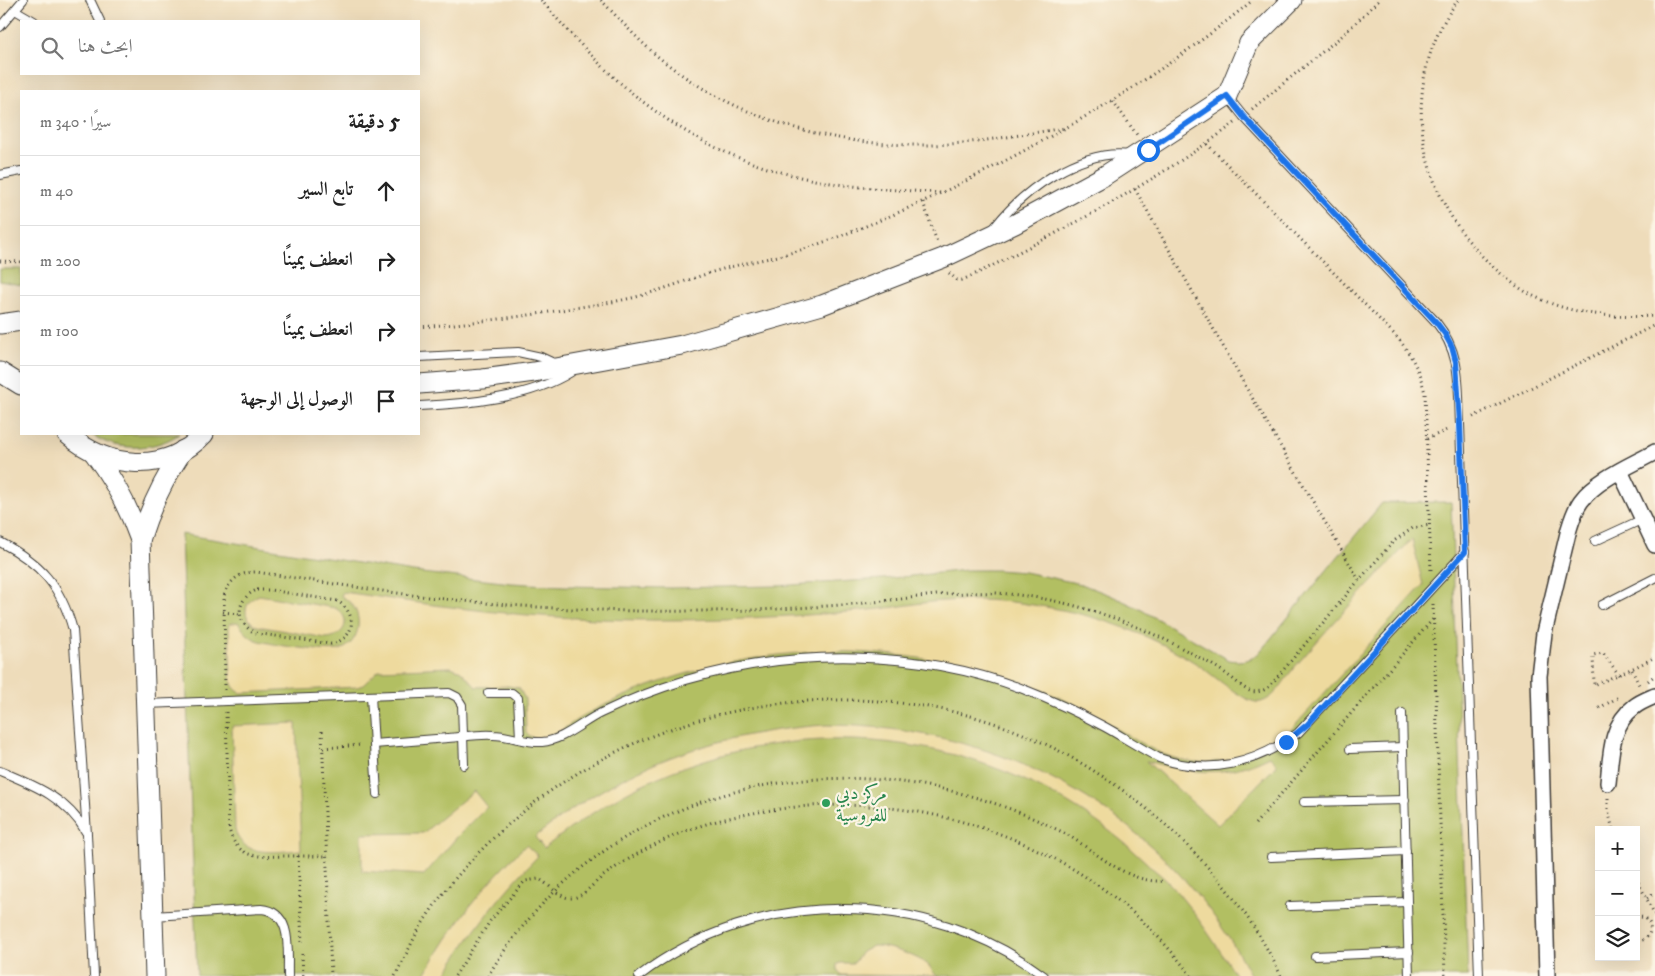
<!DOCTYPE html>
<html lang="ar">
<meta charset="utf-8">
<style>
body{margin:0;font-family:"IM FELL DW Pica",Amiri,serif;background:#f2f2f2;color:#222;direction:rtl}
.controls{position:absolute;right:15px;bottom:15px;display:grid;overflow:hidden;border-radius:0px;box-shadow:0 5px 20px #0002}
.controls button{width:45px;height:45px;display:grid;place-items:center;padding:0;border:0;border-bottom:1px solid #e0e0e0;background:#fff;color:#222;font:25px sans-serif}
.stop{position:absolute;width:15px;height:15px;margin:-11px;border:4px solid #1a73e8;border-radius:50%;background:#fff}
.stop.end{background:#1a73e8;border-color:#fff;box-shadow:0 1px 5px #0008}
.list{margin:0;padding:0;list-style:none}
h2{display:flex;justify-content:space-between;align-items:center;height:65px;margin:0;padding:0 20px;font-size:21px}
h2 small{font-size:16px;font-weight:400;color:#767676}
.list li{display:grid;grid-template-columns:32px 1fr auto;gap:15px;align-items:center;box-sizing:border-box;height:70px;padding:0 20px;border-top:1px solid #e0e0e0}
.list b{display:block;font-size:19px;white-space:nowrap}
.list em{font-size:16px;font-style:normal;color:#767676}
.icon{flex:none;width:28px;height:28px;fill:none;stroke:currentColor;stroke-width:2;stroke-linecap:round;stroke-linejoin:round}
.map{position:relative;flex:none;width:1655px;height:976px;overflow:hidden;direction:ltr}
.search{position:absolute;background:#fff;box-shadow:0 5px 20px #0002;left:20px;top:20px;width:400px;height:55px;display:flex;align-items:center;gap:12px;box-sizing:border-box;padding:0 18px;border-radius:0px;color:#767676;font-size:19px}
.panel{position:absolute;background:#fff;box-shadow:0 5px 20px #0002;left:20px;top:90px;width:400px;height:345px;border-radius:0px;direction:rtl}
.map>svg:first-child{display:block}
</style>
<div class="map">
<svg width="1655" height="976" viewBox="0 0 1655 976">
<rect width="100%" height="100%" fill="#fcf5e5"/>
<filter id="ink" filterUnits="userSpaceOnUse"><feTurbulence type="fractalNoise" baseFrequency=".02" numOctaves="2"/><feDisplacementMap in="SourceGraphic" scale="10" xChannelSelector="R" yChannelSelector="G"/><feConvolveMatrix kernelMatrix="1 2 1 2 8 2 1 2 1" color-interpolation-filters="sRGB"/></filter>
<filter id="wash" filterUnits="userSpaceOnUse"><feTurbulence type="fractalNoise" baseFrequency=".0096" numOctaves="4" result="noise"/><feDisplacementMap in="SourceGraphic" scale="20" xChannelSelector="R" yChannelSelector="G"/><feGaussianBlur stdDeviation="1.12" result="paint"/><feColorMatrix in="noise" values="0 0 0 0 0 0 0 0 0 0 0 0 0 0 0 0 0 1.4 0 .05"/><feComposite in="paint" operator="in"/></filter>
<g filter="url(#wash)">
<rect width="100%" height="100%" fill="#eedcba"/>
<g fill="#b2bf62" stroke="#676e3f">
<path d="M0,269h21v16l-21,-4z"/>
<path d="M91,434h88c-25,17 -63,18 -88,0z"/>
<path d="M1451,502l17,474h-1271l-16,-442 232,38 98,11 53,3 106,2 106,-2 107,-7 84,-9h29l28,2 57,12 29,11 28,13 91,52c12,2 20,1 29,-6l124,-151z"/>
</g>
<g fill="#eeda9e" stroke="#857b5d">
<path d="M1412,539l11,46 -134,147c-36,27 -83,40 -126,22 -22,-9 -43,-24 -64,-36 -18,-11 -38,-20 -58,-28 -60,-24 -123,-35 -187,-38 -78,-3 -163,14 -234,46 -14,6 -27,12 -40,20 -11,6 -23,18 -35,20 -7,2 -14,0 -19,-5l-1,-34 -6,-11 -11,-2 -32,1 -15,-16 -10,-4 -72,3 -16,15 -6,2 -116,6c-6,-3 -9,-7 -10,-14l-2,-55 9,-2c4,7 9,13 16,17 10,5 73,14 85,11 17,-4 24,-26 16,-41 -3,-6 -8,-9 -14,-13l2,-4c38,5 77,12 116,16 87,11 176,14 264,11 49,-2 98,-4 146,-9 26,-2 51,-8 76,-9 29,-2 59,-1 88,4 58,8 114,27 164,59 14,9 50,42 64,38 15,-4 23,-22 32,-33 38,-45 79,-87 119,-130z"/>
<path d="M259,595l76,13c18,10 10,29 -9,30l-69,-12c-16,-8 -14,-24 2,-31z"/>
<path d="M296,723l5,127c-23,1 -58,9 -66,-20l-3,-104z"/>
<path d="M825,725c180,0 342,90 426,251h-15c-20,-32 -41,-64 -66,-92 -6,-7 -14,-12 -21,-19 -137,-132 -339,-162 -510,-79 -34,17 -65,39 -95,62l-9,-11c88,-71 177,-104 290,-112z"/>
<path d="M1270,756l7,9 -59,60 -72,-64c47,12 78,18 124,-5z"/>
<path d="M474,791l13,16 -30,30 -33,38 -62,-4v-37l61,-1z"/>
<path d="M526,845l12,11c-36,37 -67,75 -93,120h-21c28,-50 61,-93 102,-131z"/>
<path d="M873,946c12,-1 44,10 54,18 4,3 5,8 10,12l-96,-1 -4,-6v-5l4,-1h13l8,-11z"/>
</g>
</g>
<g filter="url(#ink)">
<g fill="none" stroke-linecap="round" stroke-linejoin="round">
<defs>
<g id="service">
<path d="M90,0l10,21"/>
<path d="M15,10l19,11"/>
<path d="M0,27l23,-27"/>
<path d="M1227,96l16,20 193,206c26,32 22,63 24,102l19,552"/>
<path d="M0,175l21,-4"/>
<path d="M994,228c29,-38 87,-80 136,-73"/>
<path d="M419,357l99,-5 23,5 15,7"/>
<path d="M419,406c48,-2 111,-8 152,-34"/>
<path d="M1595,541l48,-22"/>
<path d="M0,542c40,21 61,44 73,88l14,204 7,142"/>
<path d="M1602,605l53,-27"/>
<path d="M488,693h24l6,5 2,40"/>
<path d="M371,696l6,98"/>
<path d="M145,704l304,-11 8,4 5,8 2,60"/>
<path d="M1402,713l7,263"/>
<path d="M374,744c25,-2 49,-4 74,-6 15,-1 30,-4 45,-3 16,0 33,8 49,7 22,-2 40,-20 59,-29 27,-13 56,-24 85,-33 108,-32 231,-31 337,9 28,11 56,24 82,38 18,10 35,21 54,31 51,18 96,6 139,-25l167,-181"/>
<path d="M1350,749l53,-2"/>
<path d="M0,771c34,14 67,27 86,61"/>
<path d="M1304,802l101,-2"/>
<path d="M1271,857l135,-6"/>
<path d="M1290,906l117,-4"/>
<path d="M154,916l107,-7c33,3 26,43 27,67"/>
<path d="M1315,956l94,-4"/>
<path d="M639,976c119,-90 287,-89 405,0"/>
</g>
<g id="minor">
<path d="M1620,471l35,74"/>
<path d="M1608,783c3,-27 2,-58 26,-76 6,-5 14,-8 21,-11"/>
<path d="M1547,976l-8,-300 5,-43 25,-104c3,-10 6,-20 12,-28 16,-22 51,-36 74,-49"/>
</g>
<g id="tertiary">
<path d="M0,324l21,-3"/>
<path d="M0,372l21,13"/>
<path d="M419,384l64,-5 51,-7 148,-27 140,-40 121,-47 72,-34 89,-48 123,-80 22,-53 43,-43"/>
<path d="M67,434c41,35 98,41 137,0"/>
<path d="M94,453c20,27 35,55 46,87l15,436"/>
<path d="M140,540c10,-33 24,-61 43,-90"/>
</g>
</defs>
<use href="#service" stroke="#3c3934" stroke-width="10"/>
<use href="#minor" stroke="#3c3934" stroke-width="18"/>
<use href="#tertiary" stroke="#3c3934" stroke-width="21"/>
<g stroke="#3c3934" stroke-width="3" stroke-dasharray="1 4" stroke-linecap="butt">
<path d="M541,0c82,97 160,162 290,183 36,6 73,7 110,10"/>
<path d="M601,0c22,23 43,47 69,66 73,56 168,81 260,79 45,-1 91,-11 136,-17"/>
<path d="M1458,0c-59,80 -44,186 24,256 16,16 36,34 58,43 36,16 76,19 115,17"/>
<path d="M1113,101l24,34"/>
<path d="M1252,109l91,-74 36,-35"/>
<path d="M1207,144l186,189c17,18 26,36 32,60l6,178"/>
<path d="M1135,189l112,200 112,191"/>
<path d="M923,202l14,40"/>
<path d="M0,261l21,1"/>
<path d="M949,273l8,7h5c26,-11 50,-25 75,-37 69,-36 136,-74 198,-120"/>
<path d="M419,327c52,-4 103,-10 154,-19 21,-3 42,-6 63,-11 30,-8 58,-20 87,-28 28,-8 57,-12 84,-21 73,-25 142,-57 209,-93 84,-44 163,-94 237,-155"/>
<path d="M1473,417l182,-92"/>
<path d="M1427,439l22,-10"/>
<path d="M257,590h13l67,11c21,12 19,38 -6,43l-76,-11c-21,-11 -19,-35 2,-43z"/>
<path d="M1433,604l12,372"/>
<path d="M223,612l17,2"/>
<path d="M1632,670l8,17"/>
<path d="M1619,675l-16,-22 -10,2 1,30c21,-9 41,-17 61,-28"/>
<path d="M1648,681l7,-6"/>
<path d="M225,690l-1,-94c5,-16 16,-24 32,-24 73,11 145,23 218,30 74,7 149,10 224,9 52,0 105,-3 156,-7 47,-4 94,-13 141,-11 74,4 143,30 207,66 9,5 18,10 27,17 6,4 13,12 21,15 7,2 13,0 19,-4l90,-107 35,-39 19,-13 17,-3"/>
<path d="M1599,708l20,-11"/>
<path d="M226,712l3,117c8,30 28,28 54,27 14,0 29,0 44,0"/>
<path d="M322,731l9,245"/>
<path d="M323,748l39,-3"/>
<path d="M1608,798v12l5,20"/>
<path d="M1255,824l178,-205"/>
<path d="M298,856l4,87"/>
<path d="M1636,878l19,37"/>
<path d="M1647,898l8,-5"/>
<path d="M1636,918c19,-6 19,26 0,22"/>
<path d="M302,954l1,22"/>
<path d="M395,976c8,-15 15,-30 23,-45 26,-45 65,-86 105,-119 122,-101 291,-135 444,-97 70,18 138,57 193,105 49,43 93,96 121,156"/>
<path d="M455,976l35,-55 35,-40 14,-2c10,5 20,19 32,19 11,0 22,-14 31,-21 27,-20 57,-36 89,-48 31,-11 64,-17 96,-21 153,-17 311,42 404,168"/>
<path d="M488,976c110,-184 331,-240 525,-166 18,7 36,15 53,24 31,18 61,50 99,47"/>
</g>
<use href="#service" stroke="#fff" stroke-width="8"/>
<use href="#minor" stroke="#fff" stroke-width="15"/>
<use href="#tertiary" stroke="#fff" stroke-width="19"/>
</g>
</g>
<g fill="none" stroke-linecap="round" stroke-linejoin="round" filter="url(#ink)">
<path stroke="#1a73e8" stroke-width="6" d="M1148,150l79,-54 16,20 193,206 9,12 7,13 4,15 4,62 5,128 -157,172 -22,18"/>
</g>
<circle fill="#2e9e5b" stroke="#fcf5e5" stroke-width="2" cx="826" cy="803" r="5"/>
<g text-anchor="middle" stroke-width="4.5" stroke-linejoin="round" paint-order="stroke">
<g font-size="19" fill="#27864d" stroke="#fcf5e5" text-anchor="start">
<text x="836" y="799">مركز دبي<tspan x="836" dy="22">للفروسية</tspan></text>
</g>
</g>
</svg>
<div class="controls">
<button>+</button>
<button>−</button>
<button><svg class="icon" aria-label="layers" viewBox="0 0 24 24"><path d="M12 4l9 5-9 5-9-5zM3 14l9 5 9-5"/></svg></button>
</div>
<div class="stop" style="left:1148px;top:150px"></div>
<div class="stop end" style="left:1286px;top:742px"></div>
<div class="search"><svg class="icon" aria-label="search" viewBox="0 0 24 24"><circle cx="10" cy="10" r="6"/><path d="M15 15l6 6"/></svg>ابحث هنا</div>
<section class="panel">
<h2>5 دقيقة<small>سيرًا · 340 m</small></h2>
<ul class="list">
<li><svg class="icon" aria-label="ahead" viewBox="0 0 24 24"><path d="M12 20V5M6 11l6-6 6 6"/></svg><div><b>تابع السير</b></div><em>40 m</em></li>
<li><svg class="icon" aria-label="right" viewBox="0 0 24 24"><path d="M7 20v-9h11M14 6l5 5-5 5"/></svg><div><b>انعطف يمينًا</b></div><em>200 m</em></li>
<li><svg class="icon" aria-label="right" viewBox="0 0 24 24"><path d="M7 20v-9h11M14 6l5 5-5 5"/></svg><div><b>انعطف يمينًا</b></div><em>100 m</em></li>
<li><svg class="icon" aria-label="arrive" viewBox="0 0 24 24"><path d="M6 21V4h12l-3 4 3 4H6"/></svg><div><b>الوصول إلى الوجهة</b></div></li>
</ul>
</section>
</div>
